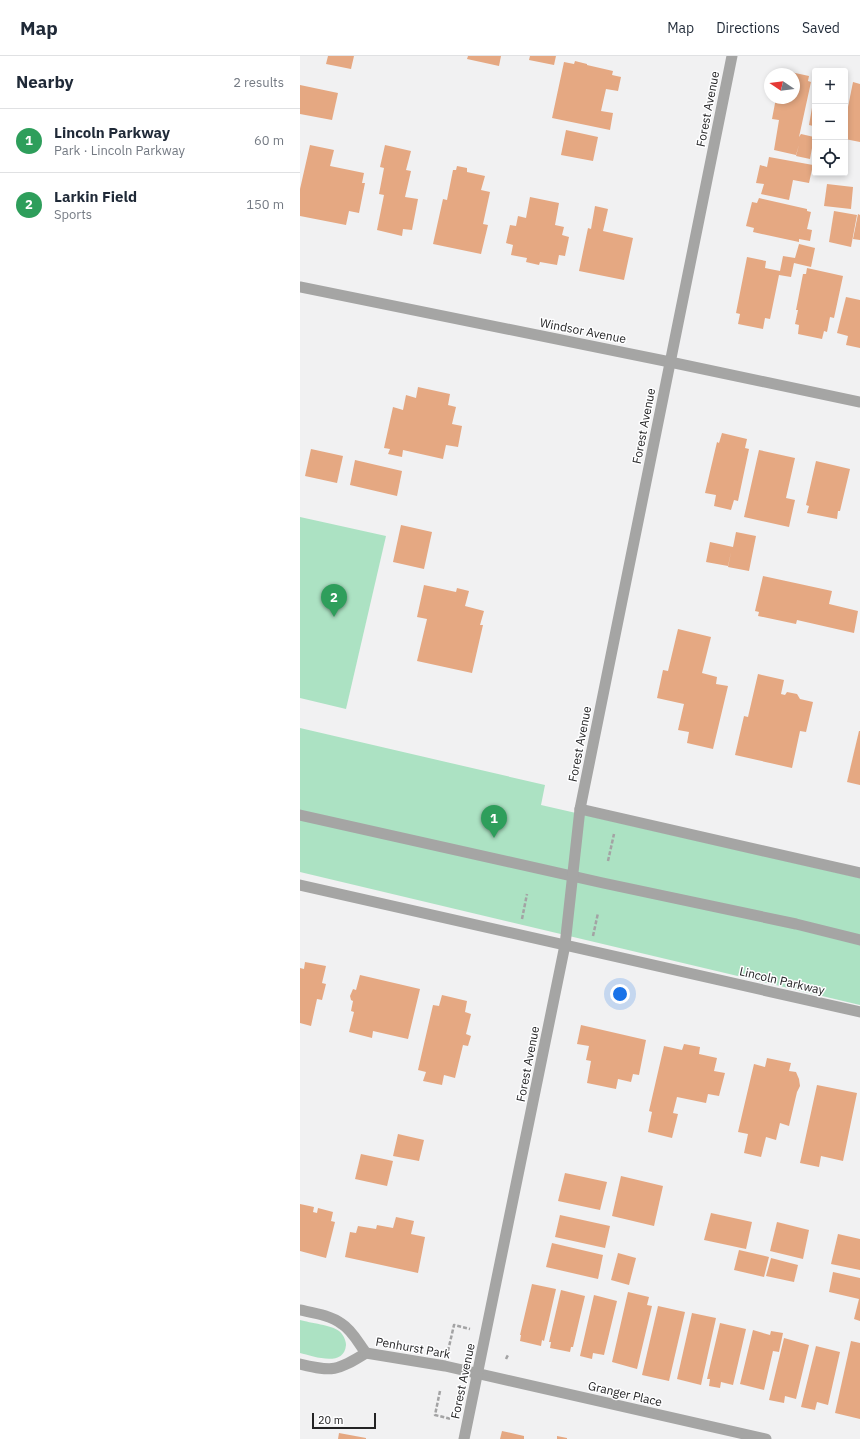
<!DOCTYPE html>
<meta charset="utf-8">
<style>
body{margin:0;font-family:"IBM Plex Sans",sans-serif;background:#f2f2f3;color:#1f2937}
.controls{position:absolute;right:12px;top:12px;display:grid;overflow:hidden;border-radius:4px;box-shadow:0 2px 6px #0003}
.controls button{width:36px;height:36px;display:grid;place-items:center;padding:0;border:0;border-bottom:1px solid #e0e1e3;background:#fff;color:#1f2937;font:20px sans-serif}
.compass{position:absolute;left:464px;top:12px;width:36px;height:36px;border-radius:50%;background:#fff;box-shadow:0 2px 6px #0003;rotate:283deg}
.scale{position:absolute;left:12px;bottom:10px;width:64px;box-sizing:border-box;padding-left:4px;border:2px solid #232324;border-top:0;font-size:11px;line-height:14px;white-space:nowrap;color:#232324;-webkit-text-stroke:3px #fefeff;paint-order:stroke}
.you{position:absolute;left:320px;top:938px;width:14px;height:14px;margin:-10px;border:3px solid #fff;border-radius:50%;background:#1a73e8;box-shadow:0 0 0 6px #1a73e833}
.badge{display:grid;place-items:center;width:26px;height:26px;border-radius:50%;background:#5952ca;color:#fff;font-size:13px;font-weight:700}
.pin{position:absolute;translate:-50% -33px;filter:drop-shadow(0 1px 2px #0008)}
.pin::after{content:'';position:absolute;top:21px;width:14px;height:12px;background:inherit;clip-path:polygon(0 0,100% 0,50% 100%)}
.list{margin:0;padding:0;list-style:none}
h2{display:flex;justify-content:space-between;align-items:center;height:52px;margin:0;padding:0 16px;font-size:17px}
h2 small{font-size:13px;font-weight:400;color:#747a83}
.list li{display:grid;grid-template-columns:26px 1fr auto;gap:12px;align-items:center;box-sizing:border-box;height:64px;padding:0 16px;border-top:1px solid #e0e1e3}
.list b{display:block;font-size:15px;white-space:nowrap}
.list p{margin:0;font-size:13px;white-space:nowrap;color:#747a83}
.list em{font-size:13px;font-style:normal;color:#747a83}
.icon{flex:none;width:22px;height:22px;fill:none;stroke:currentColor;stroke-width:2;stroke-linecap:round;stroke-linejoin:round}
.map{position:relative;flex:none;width:560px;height:1383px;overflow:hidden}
header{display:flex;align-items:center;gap:24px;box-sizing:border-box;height:56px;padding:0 20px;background:#fff;border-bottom:1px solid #e0e1e3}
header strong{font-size:19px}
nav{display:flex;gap:22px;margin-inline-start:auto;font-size:14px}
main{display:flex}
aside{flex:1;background:#fff}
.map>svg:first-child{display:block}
</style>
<header>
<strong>Map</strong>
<nav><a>Map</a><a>Directions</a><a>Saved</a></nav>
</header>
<main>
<aside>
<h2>Nearby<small>2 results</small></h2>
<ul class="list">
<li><span class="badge" style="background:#2e9e5b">1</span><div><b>Lincoln Parkway</b><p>Park · Lincoln Parkway</p></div><em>60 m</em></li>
<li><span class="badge" style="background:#2e9e5b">2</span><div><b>Larkin Field</b><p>Sports</p></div><em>150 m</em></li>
</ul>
</aside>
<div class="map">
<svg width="560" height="1383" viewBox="0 0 560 1383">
<rect width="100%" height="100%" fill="#f1f1f2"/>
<g fill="#ace2c3">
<path d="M0,461l86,19 -40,173 -46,-11z"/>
<path d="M0,672l245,57 -4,20 319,73v127l-560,-133z"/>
<path d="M0,1264c10,3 32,5 39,11 4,3 7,9 7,14 -2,23 -33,11 -46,8z"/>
</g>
<g fill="#e5a882">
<path d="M28,0h26l-3,13 -25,-5z"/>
<path d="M168,0h33l-2,10 -32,-7z"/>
<path d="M230,0h26l-2,9 -25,-5z"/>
<path d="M275,5l12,3v1l26,6 -1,4 9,2 -3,14 -12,-2 -5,22 12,2 -3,17 -58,-12 12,-56 10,2z"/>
<path d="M486,15l23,5 -1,5 3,1 -12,55 2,-3 13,3 -4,22 -14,-3 3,-11 -3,10 -22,-5 5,-30 -7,-1 4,-21h18v-24h-9z"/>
<path d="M553,26l7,2v58l-15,-3v-17z"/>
<path d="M0,29l38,8 -6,27 -32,-6z"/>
<path d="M514,40h1v35l-3,-1 1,-4 -4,-1z"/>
<path d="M266,74l32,7 -5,24 -32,-6z"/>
<path d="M10,89l24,5 -4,16 34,7 -2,10h3l-6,30 -10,-2 -3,14 -46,-9v-27z"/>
<path d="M85,89l26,6 -5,19 5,1 -6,26 13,2 -6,31 -9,-1 -1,7 -25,-6 7,-35 -5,-1 5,-26 -4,-1z"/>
<path d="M469,101l44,8 -4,18 -16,-3 -4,20 -28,-6 3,-10 -8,-1 4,-18 7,2z"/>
<path d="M157,110l10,2v4l18,4 -4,14 9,2 -7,32 5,1 -7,29 -48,-10 10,-45 4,1 6,-30h3z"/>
<path d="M527,128l26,3 -2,22 -27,-3z"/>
<path d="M230,141l29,6 -4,22 9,2 -2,8 7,2 -4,19 -6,-1 -2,10 -17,-3 -1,3 -13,-3 1,-4 -16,-3 2,-10 -7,-2 4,-18 6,1 2,-10 8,2z"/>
<path d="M459,142l48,11v2l4,1 -4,17 5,1 -2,11 -11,-2v3l-46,-10 1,-4 -8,-2 6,-24 5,1z"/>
<path d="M295,150l13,3 -5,22 30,7 -9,42 -45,-9 9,-43 3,1z"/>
<path d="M534,155l23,4 -6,32 -22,-5z"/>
<path d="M558,158l2,1v25l-7,-1z"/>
<path d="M499,188l16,4 -4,19 -17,-4 -3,14 -12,-2 -9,44 -5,-1 -2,11 -25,-5 2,-10 -4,-1 11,-56 19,4 -1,7 15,3 3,-15 12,2z"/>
<path d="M507,212l36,8 -9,42 -4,-1 -3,15 -3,-1 -2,8 -24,-5 1,-9 -4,-1 3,-14h-2l7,-36h3z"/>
<path d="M546,241l14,3v48l-14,-3 2,-9 -11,-3z"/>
<path d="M118,331l32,7 -2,11 8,2 -4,17 10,2 -4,21 -12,-2 -3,14 -40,-9 -1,7 -14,-3 2,-5 -6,-1 9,-41 10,3 3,-15 10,3z"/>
<path d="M422,377l25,6 -2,9 4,1 -11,52 -4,-1 -3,10 -17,-4 2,-11 -11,-2 12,-51 2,1z"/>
<path d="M11,393l32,7 -6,27 -32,-7z"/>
<path d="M459,394l36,8 -9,40 9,2 -6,27 -45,-10z"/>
<path d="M55,404l47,11 -5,25 -47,-11z"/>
<path d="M516,405l34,8 -10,42h-2l-1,8 -30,-6 2,-7 -3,-1z"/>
<path d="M101,469l31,7 -8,37 -31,-7z"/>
<path d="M436,476l20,4 -7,35 -21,-4 3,-15 -3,14 -22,-4 4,-20 23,5z"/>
<path d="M463,520l69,15 -3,13 29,7 -4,22 -57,-13 -1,4 -38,-8 1,-4 -4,-1z"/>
<path d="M124,529l32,7 1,-4 12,3 -4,15 19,5 -4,14h3l-11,48 -55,-12 10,-42 -10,-2z"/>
<path d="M378,573l33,8 -9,36 15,4 -1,7 12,2 -15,63 -26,-6 2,-11 -11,-2 6,-26 -27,-6 6,-28 5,1z"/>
<path d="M458,618l26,6 -3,14 4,1 2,-3 10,2 3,5 13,3 -7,30 -6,-1 -8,37 -57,-13 9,-39 4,1z"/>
<path d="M559,675h1v54l-13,-3z"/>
<path d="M5,906l21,4 -4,17 4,1 -4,16 -5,-1 -6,27 -11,-3v-55l4,1z"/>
<path d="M60,919l60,14 -12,50 -35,-8 -1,7 -23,-6 5,-20 -3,-1 2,-10 -2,-1 -1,-4 3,-7 3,1z"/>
<path d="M142,939l25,6 -2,11 6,2 -5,20 5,2 -3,10 -5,-1 -8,33 -11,-3 -2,10 -19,-4 3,-9 -8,-2 15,-65 6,1z"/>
<path d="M281,969l65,15 -7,35 -6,-1 -2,8 -13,-3 -2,10 -29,-6 4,-22 -5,-1 3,-14 -12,-2z"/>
<path d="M384,988l16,3 -1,7 18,4 -3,13 11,2 -6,23 -11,-2 -2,9 -29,-6 -4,16 5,1 -6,24 -24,-6 4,-20 -3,-1 15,-65 18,4z"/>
<path d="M467,1002l24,5 -2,8 7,1 3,7 1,7 -3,6 -8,34 -9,-3 -4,17 -10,-3 -5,20 -17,-4 4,-19 -10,-2 16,-68 11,3z"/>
<path d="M517,1029l40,8 -14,68 -22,-5 -2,11 -19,-4z"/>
<path d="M98,1078l26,6 -5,21 -26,-5z"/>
<path d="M61,1098l32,7 -6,25 -32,-7z"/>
<path d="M265,1117l42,9 -7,28 -42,-9z"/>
<path d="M321,1120l42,10 -9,40 -42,-10z"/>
<path d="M0,1148l14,3 -1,5 4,1 1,-5 15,4 -2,9 4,1 -9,36 -26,-7z"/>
<path d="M411,1157l41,9 -6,27 -42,-9z"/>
<path d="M260,1159l50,11 -5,22 -50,-11z"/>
<path d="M96,1161l18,4 -3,13 14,3 -7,36 -73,-16 5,-25 6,1 2,-7 18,3 1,-4 16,3z"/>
<path d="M477,1166l32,8 -6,29 -33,-8z"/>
<path d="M538,1178l22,5v31l-29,-6z"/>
<path d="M252,1187l51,12 -5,24 -52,-12z"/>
<path d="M439,1194l30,7 -5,20 -30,-7z"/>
<path d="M318,1197l18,5 -7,27 -18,-5z"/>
<path d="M471,1202l27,7 -4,17 -28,-6z"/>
<path d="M533,1216l27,6v43l-6,-2 5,-20 -30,-7z"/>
<path d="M232,1228l24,5 -12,52 -2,-1 -1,6 -21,-5 1,-6h-1z"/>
<path d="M261,1234l24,6 -12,51h-2l-1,5 -20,-4 1,-6h-2z"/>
<path d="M328,1236l21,5 -2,8 5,1 -15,63 -25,-7z"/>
<path d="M294,1239l23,6 -13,54 -11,-2 -1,6 -12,-3z"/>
<path d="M358,1250l27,6 -16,69 -27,-6z"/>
<path d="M392,1257l24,5 -15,67 -24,-6z"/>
<path d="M420,1267l26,6 -13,56 -12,-3 -1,6 -11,-2 1,-7h-3z"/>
<path d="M453,1274l17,5 1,-4 12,2 -4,19 -6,-1 -9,39 -24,-6z"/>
<path d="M484,1282l25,7 -13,54 -11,-3 -1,7 -15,-3z"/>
<path d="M551,1285l9,2v76l-25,-6z"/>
<path d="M516,1290l24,6 -12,53 -11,-3 -2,8 -14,-3z"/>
<path d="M202,1375l22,5v3h-24z"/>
<path d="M39,1377l27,5v1h-28z"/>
<path d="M257,1380l10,2v1h-10z"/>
</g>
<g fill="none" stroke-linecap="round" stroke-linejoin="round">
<g stroke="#a3a3a4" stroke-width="2.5" stroke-dasharray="4 2" stroke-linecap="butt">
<path d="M308,805l6,-27"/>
<path d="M222,863l5,-25"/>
<path d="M293,880l5,-23"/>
<path d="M148,1295l6,-26 16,4"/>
<path d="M206,1303l2,-4"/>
<path d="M140,1335l-5,24 16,4"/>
</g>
<g stroke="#a5a5a4" stroke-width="11">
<path d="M0,231l370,75 190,40"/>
<path d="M280,753l280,64"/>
<path d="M0,829l560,127"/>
<path d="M0,1254c14,3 30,5 42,14 10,6 17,20 24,29 -29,18 -33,19 -66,11"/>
<path d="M66,1297l79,13 321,73"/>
</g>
<g stroke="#a5a5a4" stroke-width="11">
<path d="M0,759l303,68 193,41 64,16"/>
<path d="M164,1383l101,-494 15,-136 152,-753"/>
</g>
</g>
<g text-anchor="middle" stroke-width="3" stroke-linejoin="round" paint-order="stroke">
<g font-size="12" fill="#232324" stroke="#fefeff">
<text transform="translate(408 53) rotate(-79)" y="4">Forest Avenue</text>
<text transform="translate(283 275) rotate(11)" y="4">Windsor Avenue</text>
<text transform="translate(344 370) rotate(-79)" y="4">Forest Avenue</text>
<text transform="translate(280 688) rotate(-79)" y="4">Forest Avenue</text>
<text transform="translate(482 925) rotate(13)" y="4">Lincoln Parkway</text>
<text transform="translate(228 1008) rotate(-79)" y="4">Forest Avenue</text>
<text transform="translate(113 1292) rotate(10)" y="4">Penhurst Park</text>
<text transform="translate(163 1325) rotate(-78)" y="4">Forest Avenue</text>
<text transform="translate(325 1338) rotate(13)" y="4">Granger Place</text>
</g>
</g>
</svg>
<div class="controls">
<button>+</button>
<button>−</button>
<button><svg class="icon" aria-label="locate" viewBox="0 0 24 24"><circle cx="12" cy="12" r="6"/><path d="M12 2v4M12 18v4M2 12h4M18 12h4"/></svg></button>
</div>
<svg class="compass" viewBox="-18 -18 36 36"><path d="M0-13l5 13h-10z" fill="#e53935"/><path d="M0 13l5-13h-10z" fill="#747a83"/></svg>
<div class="scale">20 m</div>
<div class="you"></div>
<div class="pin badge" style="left:194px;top:782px;background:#2e9e5b">1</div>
<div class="pin badge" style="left:34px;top:561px;background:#2e9e5b">2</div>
</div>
</main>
